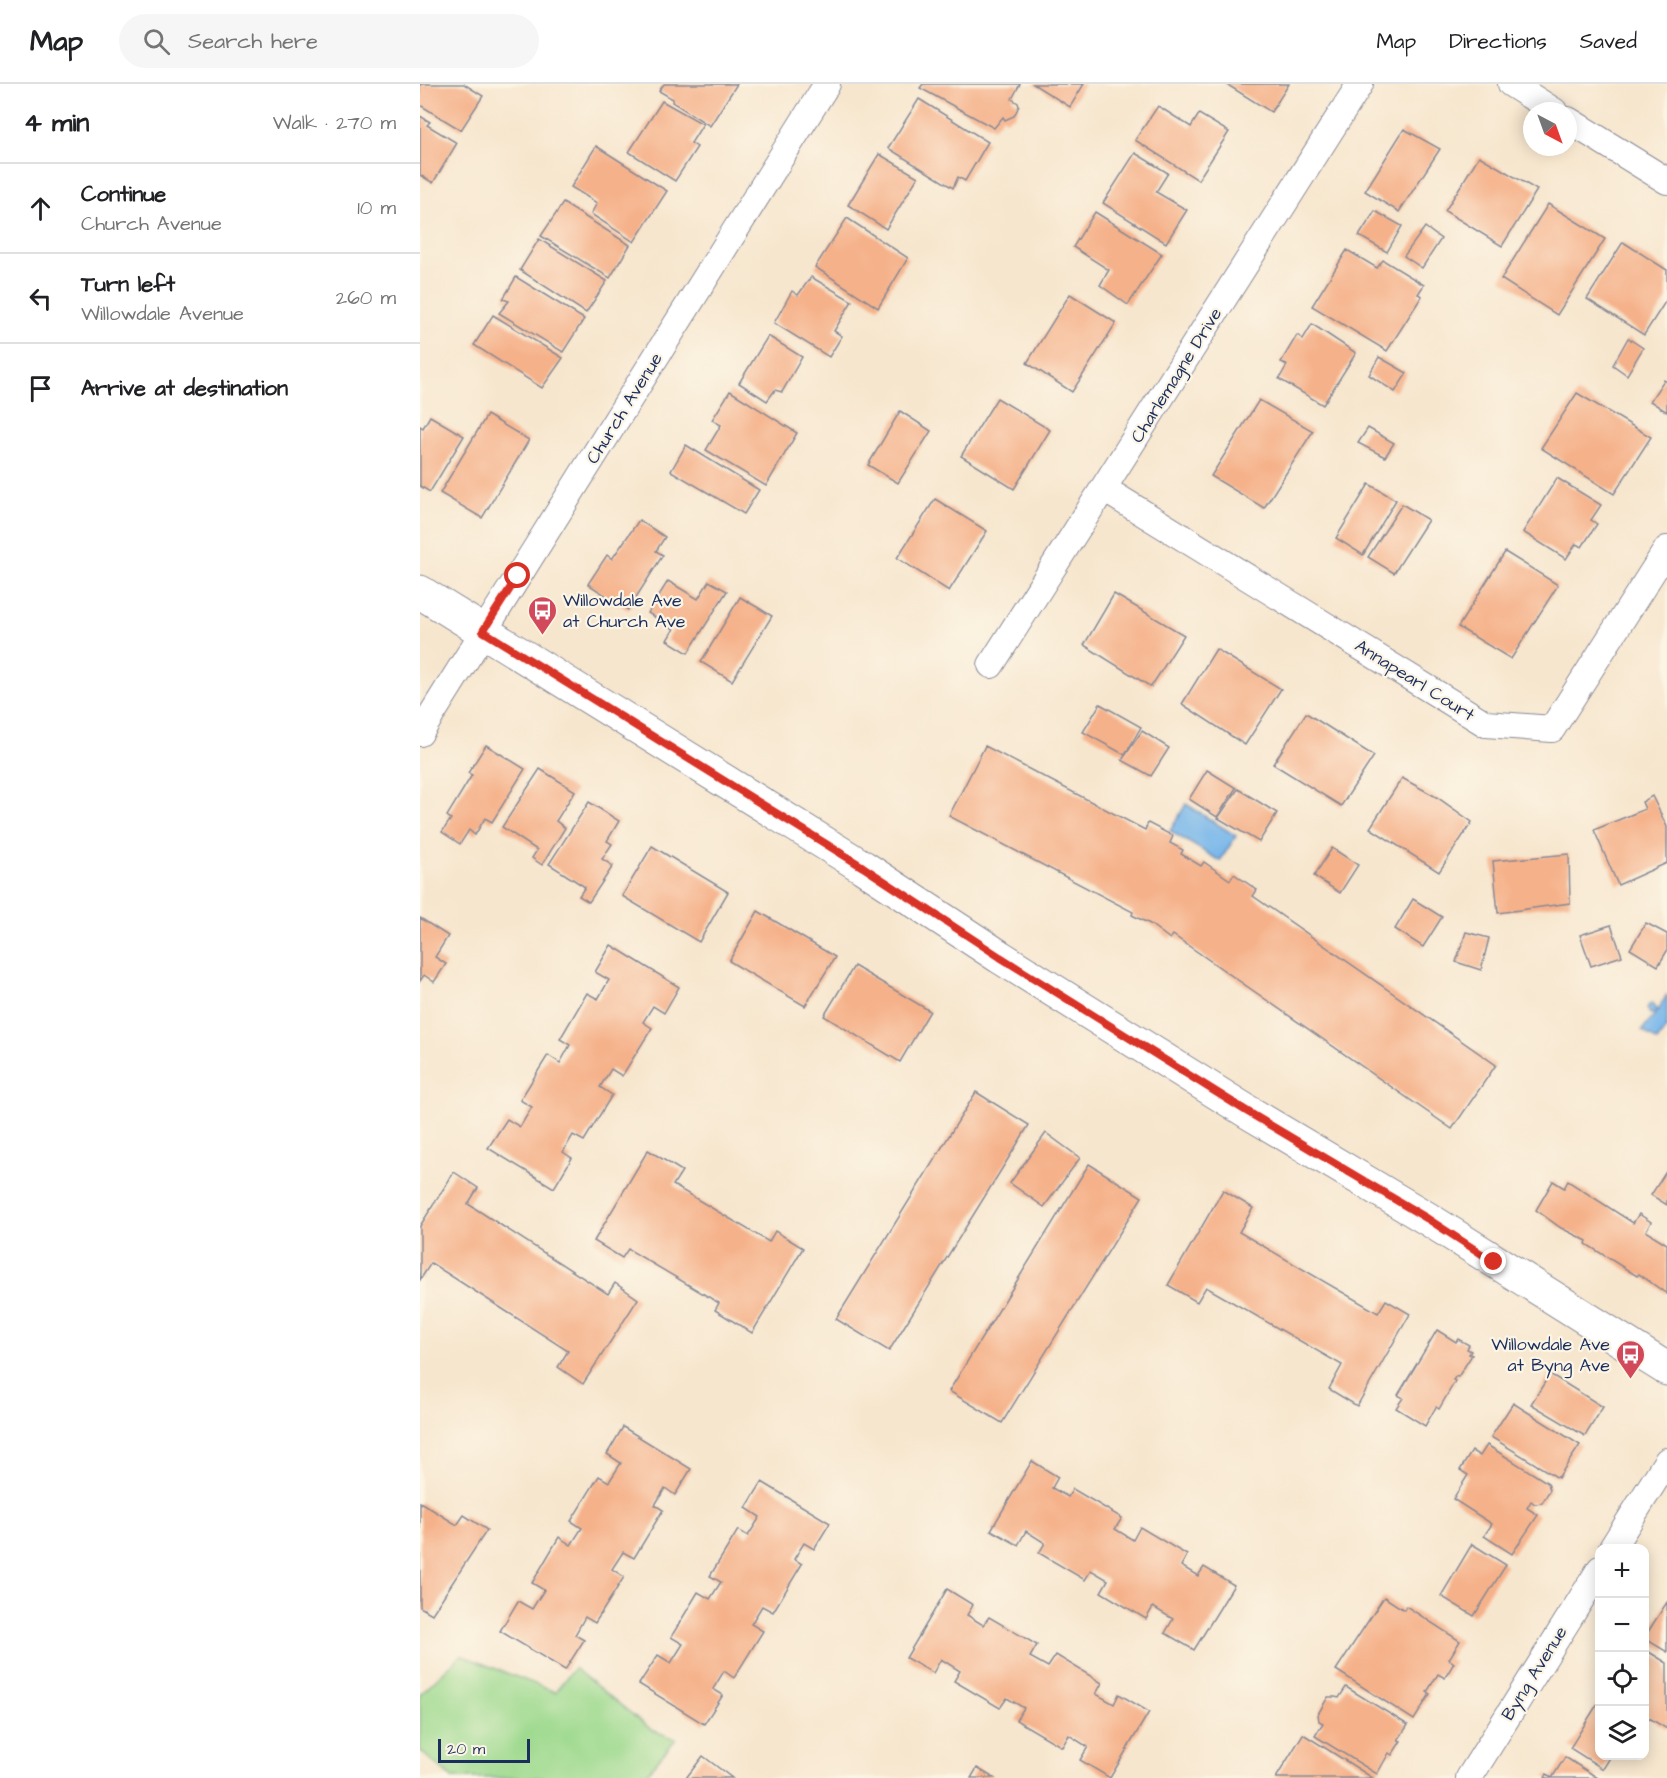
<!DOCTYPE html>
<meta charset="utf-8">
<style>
body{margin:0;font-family:"Architects Daughter",sans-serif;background:#f6f6f6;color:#202124}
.controls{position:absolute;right:18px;bottom:18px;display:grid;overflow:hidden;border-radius:12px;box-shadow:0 3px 15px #0003}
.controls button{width:54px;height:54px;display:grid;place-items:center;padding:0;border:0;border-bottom:2px solid #e0e0e0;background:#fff;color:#202124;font:30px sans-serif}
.compass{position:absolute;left:1103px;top:18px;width:54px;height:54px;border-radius:50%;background:#fff;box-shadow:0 3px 15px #0003;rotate:139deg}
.scale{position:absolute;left:18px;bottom:15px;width:92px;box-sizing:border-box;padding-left:6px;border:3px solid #1b2f5e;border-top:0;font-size:16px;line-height:21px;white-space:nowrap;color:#1b2f5e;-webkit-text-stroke:4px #fcf5e5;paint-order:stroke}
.stop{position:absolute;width:18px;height:18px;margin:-14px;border:4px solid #d93025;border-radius:50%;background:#fff}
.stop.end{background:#d93025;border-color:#fff;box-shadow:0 2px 6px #0008}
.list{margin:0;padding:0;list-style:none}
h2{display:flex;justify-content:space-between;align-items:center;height:78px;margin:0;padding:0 24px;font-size:26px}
h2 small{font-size:20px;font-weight:400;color:#757577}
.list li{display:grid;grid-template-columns:39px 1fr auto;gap:18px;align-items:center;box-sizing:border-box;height:90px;padding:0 24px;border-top:2px solid #e0e0e0}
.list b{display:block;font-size:22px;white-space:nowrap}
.list p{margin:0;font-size:20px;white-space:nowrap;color:#757577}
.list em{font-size:20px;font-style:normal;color:#757577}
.icon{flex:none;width:33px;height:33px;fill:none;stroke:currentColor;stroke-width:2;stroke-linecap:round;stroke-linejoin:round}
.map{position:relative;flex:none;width:1247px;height:1694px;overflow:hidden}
header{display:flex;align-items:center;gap:36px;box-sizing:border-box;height:84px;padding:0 30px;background:#fff;border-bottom:2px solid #e0e0e0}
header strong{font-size:28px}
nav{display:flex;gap:33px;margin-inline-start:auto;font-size:21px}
.search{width:420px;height:54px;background:#f6f6f6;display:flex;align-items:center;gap:15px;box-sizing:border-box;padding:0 21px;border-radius:33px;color:#757577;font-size:22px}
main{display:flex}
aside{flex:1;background:#fff}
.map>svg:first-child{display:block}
</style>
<header>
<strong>Map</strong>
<div class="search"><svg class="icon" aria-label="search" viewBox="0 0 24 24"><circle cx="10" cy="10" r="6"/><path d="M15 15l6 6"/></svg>Search here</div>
<nav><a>Map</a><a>Directions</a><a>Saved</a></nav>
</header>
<main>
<aside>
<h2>4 min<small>Walk · 270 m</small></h2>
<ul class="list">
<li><svg class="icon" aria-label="ahead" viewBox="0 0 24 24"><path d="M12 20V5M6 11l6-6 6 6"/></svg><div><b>Continue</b><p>Church Avenue</p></div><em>10 m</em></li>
<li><svg class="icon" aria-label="left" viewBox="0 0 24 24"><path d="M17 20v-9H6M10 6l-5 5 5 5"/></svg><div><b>Turn left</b><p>Willowdale Avenue</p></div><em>260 m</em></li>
<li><svg class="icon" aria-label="arrive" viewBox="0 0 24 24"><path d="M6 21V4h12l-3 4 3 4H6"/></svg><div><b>Arrive at destination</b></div></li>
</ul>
</aside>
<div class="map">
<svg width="1247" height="1694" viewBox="0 0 1247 1694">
<rect width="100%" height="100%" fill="#fcf5e5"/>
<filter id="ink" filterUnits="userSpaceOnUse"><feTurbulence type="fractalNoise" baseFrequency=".0167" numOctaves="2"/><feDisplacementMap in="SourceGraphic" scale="12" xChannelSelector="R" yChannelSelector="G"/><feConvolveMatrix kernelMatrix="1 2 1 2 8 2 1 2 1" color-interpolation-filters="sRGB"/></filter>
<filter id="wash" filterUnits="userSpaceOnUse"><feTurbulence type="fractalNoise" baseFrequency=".008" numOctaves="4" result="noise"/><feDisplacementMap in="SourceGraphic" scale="24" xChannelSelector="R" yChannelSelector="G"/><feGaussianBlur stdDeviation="1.35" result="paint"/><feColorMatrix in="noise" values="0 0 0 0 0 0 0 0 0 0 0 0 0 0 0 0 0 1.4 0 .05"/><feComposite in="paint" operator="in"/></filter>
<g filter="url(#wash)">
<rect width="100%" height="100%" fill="#f7e6ce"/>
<path fill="#9cd98d" stroke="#5c8476" stroke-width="1.5" d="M41,1571l94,37 19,-24 78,62 24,9 -33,39h-191l-32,-27v-57z"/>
<g fill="#77b6ea" stroke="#4972a4" stroke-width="1.5">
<path d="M766,720l50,32 -16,25 -50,-30z"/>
<path d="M1247,910v33l-10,14 -15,-11 14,-17 -6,1 -3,-6 2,-3 4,-1 5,7z"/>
</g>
<g id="blocks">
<g fill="#f5b189">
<path d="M0,0h44l19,12 -22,34 -41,-25z"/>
<path d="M244,0h73l-27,42 -38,-24 1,-3 -14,-8z"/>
<path d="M503,0h97l-8,15 6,4 1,3 -5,10 -9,4 -2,-3 -9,11 -74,-40z"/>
<path d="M613,0h51l-14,23z"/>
<path d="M806,0h63l-18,28z"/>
<path d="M499,15l69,43 -23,39 -7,-4 -5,11 -65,-40z"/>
<path d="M242,17l41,23 -12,19 6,4 -22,34 -46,-29z"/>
<path d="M738,22l33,21 8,-13 30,18 -31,48 -63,-40z"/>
<path d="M0,32l10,6 -3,3 30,18 -24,40 -13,-8z"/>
<path d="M984,45l36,20 -41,63 -34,-21z"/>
<path d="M176,62l71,45 -33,51 -43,-28 6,-11 -26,-16z"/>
<path d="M715,69l33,20 -12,19 31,18 -21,33 -63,-40z"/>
<path d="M459,70l39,23 -32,52 -38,-24z"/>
<path d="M1059,72l58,34 -35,56 -57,-35z"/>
<path d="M143,119l67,42 -20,33 -69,-42z"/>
<path d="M1128,120l57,35 -48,76 -56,-36z"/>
<path d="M955,127l27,15 -15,26 -28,-16z"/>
<path d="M675,128l67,42 -34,51 -28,-20 9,-15 -36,-23z"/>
<path d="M427,134l61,40 -30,50 -63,-41z"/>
<path d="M1005,143l16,12 -19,29 -18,-12z"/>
<path d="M119,155l68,42 -21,32 -66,-43z"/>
<path d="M1203,158l44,28v29l-23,36 -57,-36z"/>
<path d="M927,166l30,18 6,-8 41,25 -6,9 4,2 -35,55 -75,-45z"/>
<path d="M96,193l68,42 -21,33 -64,-39 10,-12 -6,-2z"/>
<path d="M391,193l41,24 -18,30 8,5 -13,21 -55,-34 18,-32 6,4z"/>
<path d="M650,210l46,29 -44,69 -45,-29z"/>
<path d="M73,231l70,43 -21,30 -68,-43z"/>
<path d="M892,240l44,29 -33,52 -44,-26 8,-14 -6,-3 16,-27 6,4z"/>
<path d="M348,252l34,21 -20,35 -7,-2 -8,11 -28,-18z"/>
<path d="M1208,254l15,10 -16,27 -14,-10z"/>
<path d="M959,273l28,16 -12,19 -26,-17z"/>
<path d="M1244,296l3,2v30l-17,-11z"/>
<path d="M310,307l67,42 -31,53 -60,-36 15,-25 -9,-5z"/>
<path d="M1157,309l74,44 -37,57 -73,-46z"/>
<path d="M577,314l53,32 -36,59 -53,-33z"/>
<path d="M839,316l54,31 -49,77 -53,-32z"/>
<path d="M480,327l31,20 -33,52 -30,-18z"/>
<path d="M67,331l42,25 -47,78 -42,-25z"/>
<path d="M10,332l34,20 -34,56 -10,-6v-60l3,2z"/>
<path d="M948,344l26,15 -9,14 -27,-14z"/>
<path d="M266,361l73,45 -15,24 -73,-43z"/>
<path d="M1137,394l44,27 -10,15 6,4 -15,23 -6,-3 -10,15 -43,-27z"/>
<path d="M949,400l27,16 -33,55 -27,-17z"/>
<path d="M515,415l52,32 -38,60 -52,-33z"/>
<path d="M982,420l26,16 -34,53 -26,-16z"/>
<path d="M219,436l26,17 -9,14 7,4 -35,55 -40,-26 19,-29 5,4z"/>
<path d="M1085,468l53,33 -47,74 -53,-32z"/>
<path d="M248,497l30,18 11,-18 18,10 -39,62 -21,-13 7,-11 -26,-16z"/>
<path d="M694,510l70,41 -33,52 -67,-42z"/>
<path d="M320,513l32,19 -40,65 -31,-19z"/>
<path d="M796,565l65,40 -36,56 -63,-41z"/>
<path d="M680,620l41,23 -16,28 -42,-23z"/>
<path d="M886,629l68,43 -33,50 -68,-42z"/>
<path d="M722,647l27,17 -18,28 -29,-16z"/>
<path d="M66,661l39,24 -33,53 -7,-4 -10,17 -6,-5 -9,14 -18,-12 9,-13 -4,-3 25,-41 -4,-2z"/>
<path d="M565,662l160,84 3,-7 25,13 -3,7 13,7 -2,4 20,12 3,-4 26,18 4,-6 23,16 -4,6 243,169 -44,64 -279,-194 -3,4 -20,-15 -18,-9 1,-3 -184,-96z"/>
<path d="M120,685l35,22 -19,30 9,7 -23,37 -10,-7 5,-8 -35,-23z"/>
<path d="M787,686l29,18 -19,29 -28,-18z"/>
<path d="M982,694l36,20 34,24 -33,50 -69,-44z"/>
<path d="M818,705l39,24 -18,29 -41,-24z"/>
<path d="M1232,712l15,31v36l-49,22 -24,-55 51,-21 -3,-7z"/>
<path d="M169,718l30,19 -12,20 5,3 -10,15 11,7 -24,36 -10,-6 6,-9 -36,-23z"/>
<path d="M232,762l76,46 -29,50 -77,-46z"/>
<path d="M912,764l26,17 -18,28 -26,-17z"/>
<path d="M1149,770l1,49 -72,10 -5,-52z"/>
<path d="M993,815l29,18 -19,30 -28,-18z"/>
<path d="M338,827l77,46 -30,49 -76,-45z"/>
<path d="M0,834l28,18 -13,21 11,7 -12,18 -10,-7 -4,6z"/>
<path d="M1226,839l21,11v17l-9,15 -28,-17z"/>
<path d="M1191,841l11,31 -31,10 -11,-31z"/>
<path d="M1046,848l23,6 -8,32 -25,-8z"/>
<path d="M191,861l68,42 -15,26 -11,-7 -10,16 9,6 -30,48 -11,-7 -11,18 12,8 -28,46 -11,-6 -10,17 9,6 -18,30 -66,-40 19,-29 13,8 12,-20 -12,-7 28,-45 12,8 10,-18 -10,-6 27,-46 11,6 11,-19 -14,-8z"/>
<path d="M434,882l76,45 -30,51 -76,-46z"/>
<path d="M556,1008l53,33 -140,226 -53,-32z"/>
<path d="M626,1049l34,25 -36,49 -34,-24z"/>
<path d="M228,1066l34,21 -9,14 96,57 6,-11 28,17 -51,85 -37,-23 4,-7 -91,-54 -6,9 -28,-17z"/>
<path d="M669,1080l53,33 -140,226 -53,-32z"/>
<path d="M1247,1086v35l-16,-10z"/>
<path d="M34,1088l24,16 -10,16 140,90 7,-11 23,16 -55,85 -25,-17 10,-16 -137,-88 -11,17v-54z"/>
<path d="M1133,1097l11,7 4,-7 65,42 6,-9 12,8 -5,9 21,13v50l-28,-20 -2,2 -51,-32 1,-3 -26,-13 -25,-18z"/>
<path d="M803,1106l30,18 -14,24 139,81 8,-13 24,14 -53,92 -28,-17 13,-24 -136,-78 -9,15 -29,-17z"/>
<path d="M1017,1246l19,12 2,-3 11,6 -2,4 4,2 -2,3 3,1 -14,22 -2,-1 -3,4 2,1 -16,28 -3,-2 -11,19 -29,-18 7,-10 -5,-3z"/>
<path d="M1130,1290l53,33 -18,29 -54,-32z"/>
<path d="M1093,1319l67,42 -22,33 -67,-41z"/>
<path d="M203,1343l68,42 -16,26 -10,-7 -10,17 8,5 -29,48 -11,-6 -11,17 12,8 -29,46 -10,-6 -10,18 9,5 -19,30 -65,-39 18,-30 14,8 12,-19 -12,-7 27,-46 12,8 11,-17 -11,-7 28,-45 10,6 12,-19 -14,-9z"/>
<path d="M1067,1361l61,38 2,7 -8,13 -7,1 -4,-3 -4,7 11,7 -26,39 -28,-18 8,-12 -39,-25 15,-24 -8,-5 12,-19 8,5z"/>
<path d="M612,1377l26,16 -6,11 16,9 5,-8 49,29 -7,11 18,11 7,-13 47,28 -6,11 17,10 6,-9 30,18 -40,65 -29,-17 8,-14 -20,-12 -7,12 -45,-27 7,-12 -17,-10 -6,10 -46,-27 6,-10 -19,-12 -8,14 -27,-15z"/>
<path d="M342,1398l68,41 -16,26 -10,-6 -10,16 8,5 -29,48 -11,-6 -11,18 12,7 -29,47 -10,-7 -11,18 10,6 -19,29 -65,-40 19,-29 13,8 12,-19 -12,-7 27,-45 12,7 11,-17 -11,-6 28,-46 10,6 12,-19 -14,-9z"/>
<path d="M0,1418l37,23 7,-10 23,15 -55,84 -12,-7z"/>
<path d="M1052,1460l34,21 -32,51 -33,-20z"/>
<path d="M527,1505l26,16 -6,10 16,10 6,-8 48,28 -7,12 18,10 8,-12 46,28 -6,11 18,10 5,-10 30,18 -39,66 -30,-18 8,-13 -19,-12 -7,12 -46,-27 8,-12 -17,-10 -7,10 -46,-27 6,-10 -19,-12 -8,14 -27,-15z"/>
<path d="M964,1513l20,13 2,-4 54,35 -11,18 5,4 -9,15 -7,-4 -11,18 3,2 -16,26 -78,-50z"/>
<path d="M1247,1518v50l-23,-14z"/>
<path d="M1224,1565l23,14v66l-23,-14z"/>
<path d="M926,1603l62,38 -10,15 3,1 -9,14 -3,-2 -12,21 -62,-38 8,-13 -4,-2 -1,-7 10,-17h7l4,1z"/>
<path d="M1178,1619l1,1v51l12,1 -8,13 -33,-21z"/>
<path d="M883,1650l70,44h-97z"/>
<path d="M283,1672l29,22h-46z"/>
<path d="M1145,1673l33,21h-53l2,-4 5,4z"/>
<path d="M557,1684l17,10h-23z"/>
</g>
</g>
</g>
<g filter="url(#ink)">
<use href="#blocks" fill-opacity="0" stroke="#898a96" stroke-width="1.5"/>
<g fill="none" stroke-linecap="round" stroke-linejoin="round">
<defs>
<g id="street">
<path d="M1091,0l43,27"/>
<path d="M1148,36l99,61"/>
<path d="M684,405l382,235 66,5 115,-180"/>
<path d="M571,581l369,-581"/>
<path d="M0,649l407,-649"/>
<path d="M1192,1464l55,-87"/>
<path d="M1049,1694l131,-209"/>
</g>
<path id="secondary" d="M0,508l443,275 137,90 248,155 180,107 239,150"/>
</defs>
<use href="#street" stroke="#898a96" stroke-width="28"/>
<use href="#secondary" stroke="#898a96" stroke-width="35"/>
<use href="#street" stroke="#fff" stroke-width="26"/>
<use href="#secondary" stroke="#fff" stroke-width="33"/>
</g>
</g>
<g fill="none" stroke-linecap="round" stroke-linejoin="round" filter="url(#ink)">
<path stroke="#d93025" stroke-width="8" d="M98,492l-35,55 380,236 137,90 248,155 180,107 66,43"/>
</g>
<defs>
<symbol id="bus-pin" viewBox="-11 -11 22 30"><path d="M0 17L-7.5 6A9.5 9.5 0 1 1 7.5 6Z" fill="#d1495b" stroke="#fcf5e5"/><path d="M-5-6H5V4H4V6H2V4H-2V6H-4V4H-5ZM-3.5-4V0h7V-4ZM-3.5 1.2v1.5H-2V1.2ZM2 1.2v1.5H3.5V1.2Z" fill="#fff"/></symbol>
</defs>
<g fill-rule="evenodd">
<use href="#bus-pin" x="106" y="510" width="33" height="45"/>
<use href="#bus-pin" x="1194" y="1254" width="33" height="45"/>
</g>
<g text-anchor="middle" stroke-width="4.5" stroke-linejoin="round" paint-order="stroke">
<g font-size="18" fill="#1b2f5e" stroke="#fcf5e5">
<text transform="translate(756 291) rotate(-58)" y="6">Charlemagne Drive</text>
<text transform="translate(204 324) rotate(-58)" y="6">Church Avenue</text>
<text transform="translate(995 596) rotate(32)" y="6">Annapearl Court</text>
<text transform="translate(1114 1589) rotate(-58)" y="6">Byng Avenue</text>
</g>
<g font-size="18" fill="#1b2f5e" stroke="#fcf5e5" text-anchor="start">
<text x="143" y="522">Willowdale Ave<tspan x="143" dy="21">at Church Ave</tspan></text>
<text x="1190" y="1266" text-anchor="end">Willowdale Ave<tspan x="1190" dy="21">at Byng Ave</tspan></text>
</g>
</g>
</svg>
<div class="controls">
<button>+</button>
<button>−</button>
<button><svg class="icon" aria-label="locate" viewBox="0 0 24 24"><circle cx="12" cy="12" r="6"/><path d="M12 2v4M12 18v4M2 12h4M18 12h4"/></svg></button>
<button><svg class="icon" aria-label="layers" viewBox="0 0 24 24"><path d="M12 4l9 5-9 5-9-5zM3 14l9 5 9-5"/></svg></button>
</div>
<svg class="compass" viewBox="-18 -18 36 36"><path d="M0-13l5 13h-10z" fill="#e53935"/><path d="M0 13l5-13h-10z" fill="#757577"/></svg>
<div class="scale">20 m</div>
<div class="stop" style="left:98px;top:492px"></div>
<div class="stop end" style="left:1074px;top:1178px"></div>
</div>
</main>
